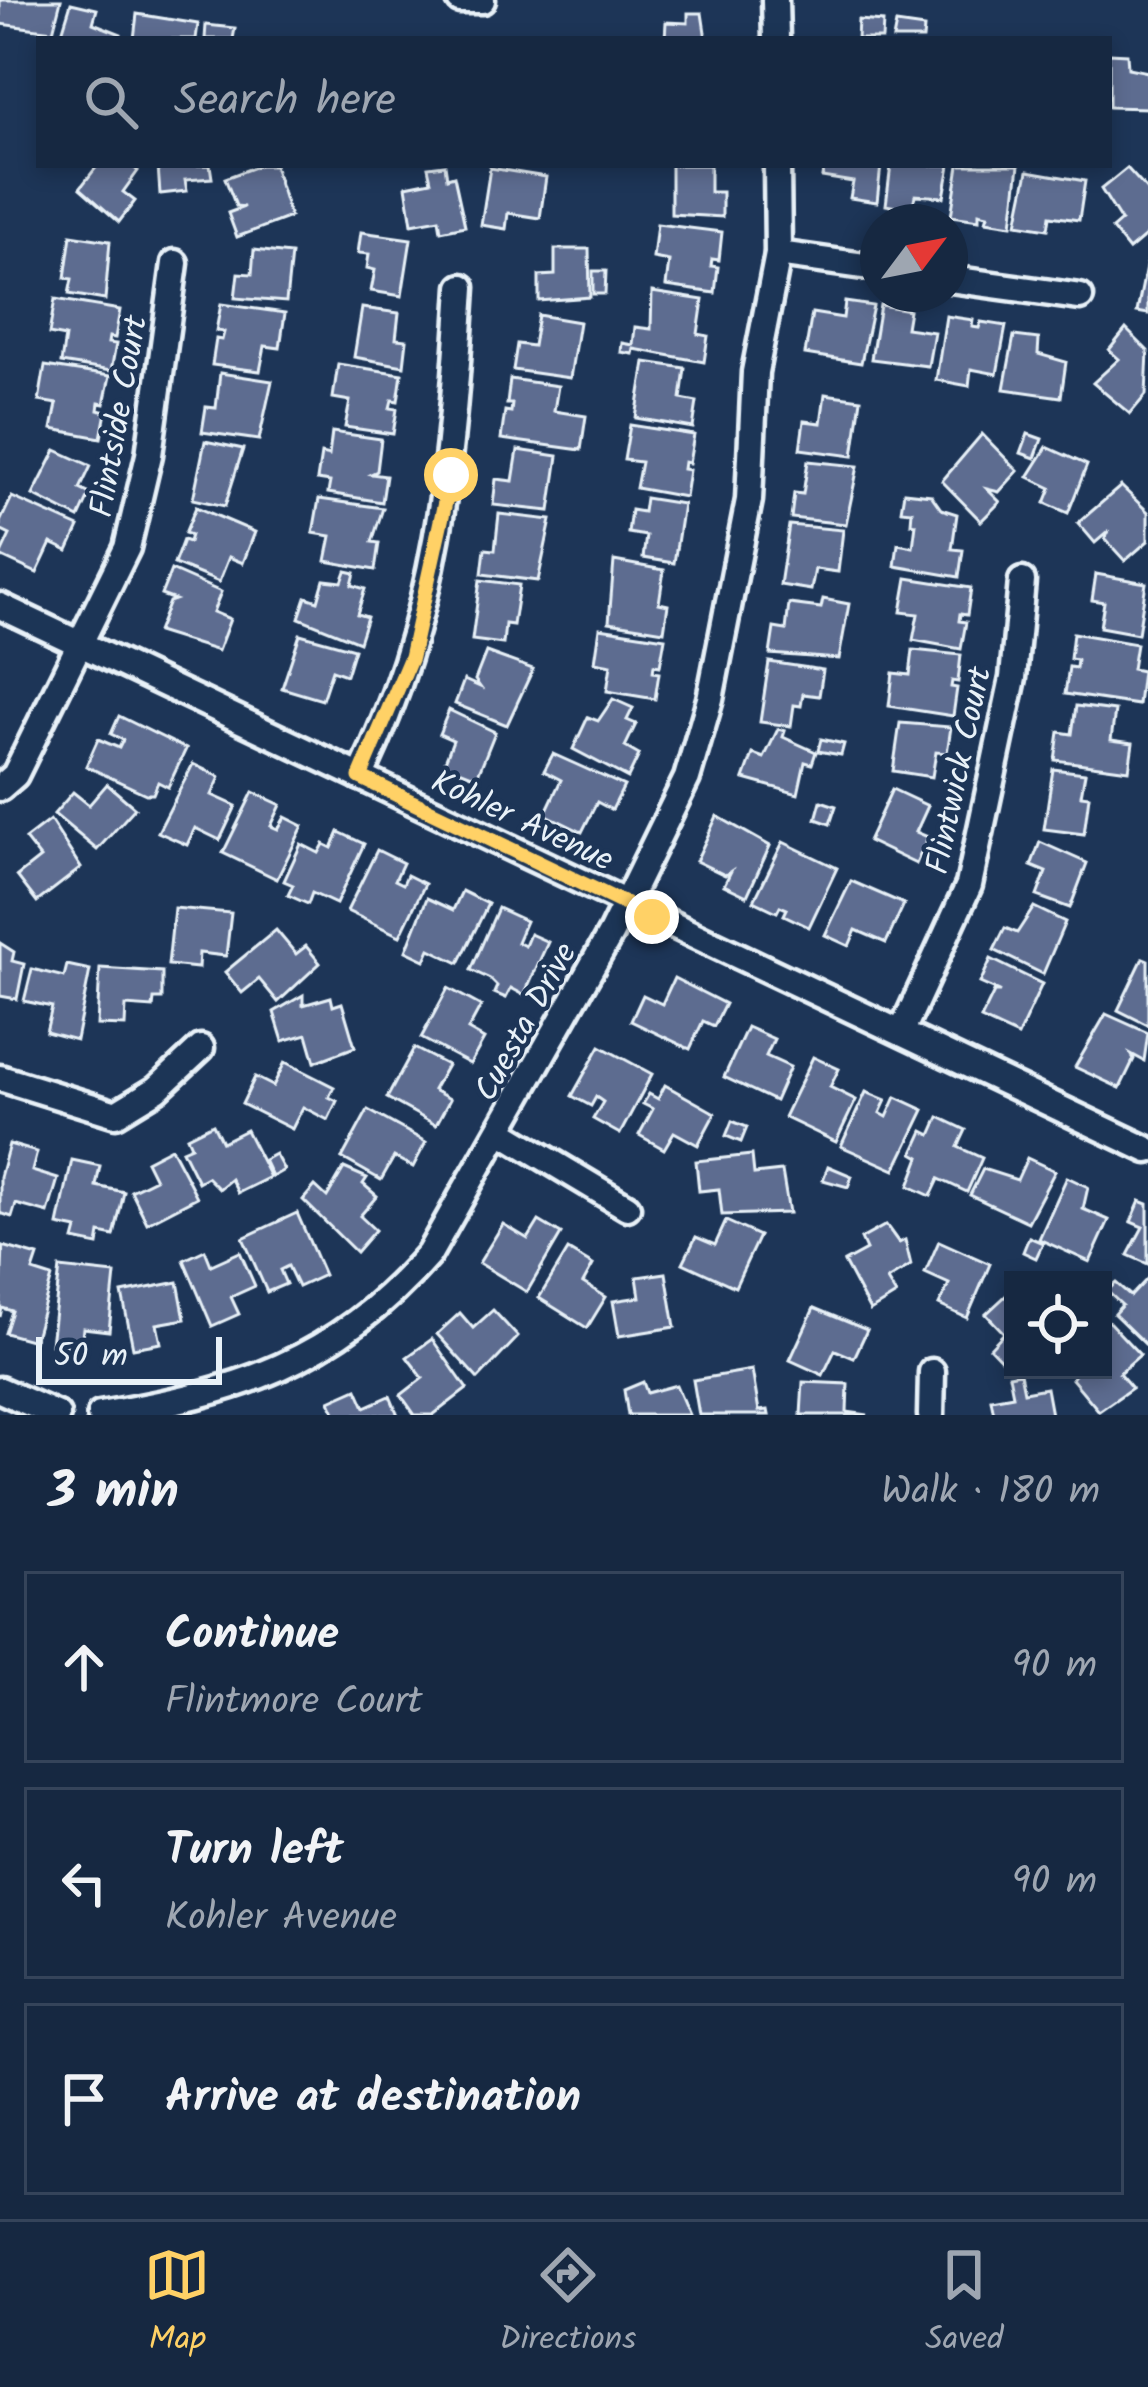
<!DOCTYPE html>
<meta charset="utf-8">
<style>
body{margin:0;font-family:Kalam,sans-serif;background:#23344c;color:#f1f3f6}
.controls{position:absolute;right:36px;bottom:36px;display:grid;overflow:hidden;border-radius:0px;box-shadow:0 6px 18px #0003}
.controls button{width:108px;height:108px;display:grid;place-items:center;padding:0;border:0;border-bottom:3px solid #35445a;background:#162841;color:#f1f3f6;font:60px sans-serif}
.compass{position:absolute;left:860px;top:204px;width:108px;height:108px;border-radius:50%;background:#162841;box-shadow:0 6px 18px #0003;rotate:58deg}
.scale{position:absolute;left:36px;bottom:30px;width:186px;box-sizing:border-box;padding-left:12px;border:6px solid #e8f1f8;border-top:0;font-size:33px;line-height:42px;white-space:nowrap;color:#e8f1f8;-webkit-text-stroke:9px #1d3557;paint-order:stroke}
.stop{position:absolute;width:36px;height:36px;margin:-27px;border:9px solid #ffd166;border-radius:50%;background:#fff}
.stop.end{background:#ffd166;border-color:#fff;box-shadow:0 3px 12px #0008}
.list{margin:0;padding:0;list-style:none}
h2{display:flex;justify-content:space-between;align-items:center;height:156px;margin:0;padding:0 48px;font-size:51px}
h2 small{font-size:39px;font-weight:400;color:#9ea6b1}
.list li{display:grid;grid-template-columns:78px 1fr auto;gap:36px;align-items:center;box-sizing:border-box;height:192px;margin:0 24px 24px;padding:0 24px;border:3px solid #35445a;border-radius:0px}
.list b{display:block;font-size:45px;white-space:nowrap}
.list p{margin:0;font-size:39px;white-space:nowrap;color:#9ea6b1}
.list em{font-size:39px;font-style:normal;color:#9ea6b1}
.icon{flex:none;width:66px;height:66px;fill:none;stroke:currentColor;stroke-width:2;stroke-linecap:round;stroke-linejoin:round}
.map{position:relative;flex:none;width:1148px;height:1415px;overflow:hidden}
.search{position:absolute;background:#162841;box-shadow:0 6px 18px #0003;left:36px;right:36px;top:36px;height:132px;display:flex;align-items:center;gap:30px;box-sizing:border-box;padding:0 42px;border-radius:0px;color:#9ea6b1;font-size:45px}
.sheet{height:804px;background:#162841}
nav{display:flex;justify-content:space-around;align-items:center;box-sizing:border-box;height:168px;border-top:3px solid #35445a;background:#162841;font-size:33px;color:#9ea6b1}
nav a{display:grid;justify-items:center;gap:6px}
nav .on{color:#ffd166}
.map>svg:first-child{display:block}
</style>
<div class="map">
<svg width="1148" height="1415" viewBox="0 0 1148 1415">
<rect width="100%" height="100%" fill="#1d3557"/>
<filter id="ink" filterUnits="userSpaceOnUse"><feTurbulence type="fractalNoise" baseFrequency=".00833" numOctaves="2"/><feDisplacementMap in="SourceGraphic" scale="24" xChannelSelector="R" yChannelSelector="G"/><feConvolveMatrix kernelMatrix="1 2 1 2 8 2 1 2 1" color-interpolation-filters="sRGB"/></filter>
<g filter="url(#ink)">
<g fill="#5d6c90" stroke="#e8f1f8" stroke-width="3">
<path d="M0,0h61l-8,31 -53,-7z"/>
<path d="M71,3l26,6 -4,14 28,11 -1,5h-60z"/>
<path d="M688,13h14l4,26h-41l1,-17 22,1z"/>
<path d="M137,14l61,10 -2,15h-62z"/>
<path d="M858,20l25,2 -1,17h-25z"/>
<path d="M896,24l28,4 -1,11h-30z"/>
<path d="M206,25l29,3 -2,11h-28z"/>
<path d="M1109,53l18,1 1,14 20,4v36l-39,-1z"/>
<path d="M98,165h33l7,6 -15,21 12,9 -16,21 -39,-34z"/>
<path d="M210,165l2,13 -27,2 2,11 -27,3 -2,-28z"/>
<path d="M260,165h14l16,52 -53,20 -9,-24 16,-6 -8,-1 -11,-28z"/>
<path d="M445,165l2,13 7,-2 11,50 -24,5 -2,-12 -27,5 -6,-38 25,-5 -3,-14z"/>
<path d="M671,165h39v27h12v25l-51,-3z"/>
<path d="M824,165h57l-4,37 -27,-4 3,-16 -31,-5z"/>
<path d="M891,165h59l-6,32 -29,-2 -3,15 -26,-5z"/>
<path d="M959,165h60l-7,60 -26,-4 2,-6 -9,-2v7l-28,-4z"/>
<path d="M490,168l56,9 -6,41 -32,-5 -2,16 -25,-4z"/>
<path d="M1127,168l21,23v43l-19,16 -17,-21 9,-8 -20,-32z"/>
<path d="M1028,171l57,10 -6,39 -29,-4 -2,13 -31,-5z"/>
<path d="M657,224l65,8 -3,28 -7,-1 -1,7 7,1 -3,26 -49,-7 3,-25 -16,-3z"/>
<path d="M361,232l50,7 -9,57 -31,-5 4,-21 -8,-2 2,-14 -11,-1z"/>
<path d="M71,235l39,6 -5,59 -36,-6 3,-15 -7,-1z"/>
<path d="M555,249h34l1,48 -51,4v-25l16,-1z"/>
<path d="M254,250l37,4 -5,48 -51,-4 3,-25 14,1z"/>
<path d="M1148,257v57l-11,-2z"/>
<path d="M593,271h13l-1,23h-12z"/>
<path d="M652,292l51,8 -5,34 10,2 -4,26 -70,-13 -1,5 -12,-2 1,-9 11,2 2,-18 16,2z"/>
<path d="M55,299l65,11 -5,28 -6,-1 -1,6 8,1 -5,27 -50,-8 4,-26 -16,-3z"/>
<path d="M845,302l28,4 -12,57 -56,-9 7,-41 31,5z"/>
<path d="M221,304l64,9 -5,35 -15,-2 -5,25 -48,-6 4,-26 6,1 2,-8 -8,-1z"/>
<path d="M880,305l29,5 -3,18 28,4 -6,34 -57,-7z"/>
<path d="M362,308l37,5 -3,26 11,1 -3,26 -50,-9z"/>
<path d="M538,315l41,7 -9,56 -57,-8 4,-26 16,2z"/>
<path d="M946,316l27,4 -1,7 7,1 2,-6 25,4 -9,48 -26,-5 -2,17 -33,-6z"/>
<path d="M1126,329l22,22 -2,44 -16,19 -37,-31 26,-24 -10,-9z"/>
<path d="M1014,336l25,3 -1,15 28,8 -5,35 -57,-8z"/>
<path d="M645,362l40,6 -4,31 16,3 -4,26 -57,-10z"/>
<path d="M338,364l64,10 -4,27 -6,-1 -2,8 7,1 -4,25 -48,-7 5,-26 -17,-3z"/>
<path d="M45,366l65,10 -6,28 -5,-1 -1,7 8,2 -5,26 -49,-9 5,-25 -18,-3z"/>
<path d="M220,373l52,8 -13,59 -57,-8 4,-25 10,1z"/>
<path d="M510,379l48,7 -4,25 32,5 -5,34 -80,-11 4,-28 6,1 1,-8h-5z"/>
<path d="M825,394l36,5 -8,57 -53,-7 4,-28 17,2z"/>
<path d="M630,425l64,10 -5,28 -5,-1 -1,7 6,1 -4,27 -49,-9 5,-26 -17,-2z"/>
<path d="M332,432l49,7 -4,32 -6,3 15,2 -4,26 -54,-9 2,-11 -13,-2 4,-26 8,2z"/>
<path d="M982,434l36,37 -19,21 -12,-3 13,13 -19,19 -39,-40z"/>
<path d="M1028,434l14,5 -7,19 -14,-5z"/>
<path d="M205,441l38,8 -18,57 -32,-7z"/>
<path d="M1047,447l40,18 -19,48 -23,-10 6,-15 -23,-11z"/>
<path d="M56,450l35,16 -11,23 10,5 -11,24 -46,-23z"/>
<path d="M518,450l40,6 -8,55 -57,-6 3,-26 17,2z"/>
<path d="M808,461l50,5 -12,58 -55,-6 3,-25 9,1z"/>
<path d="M1121,486l27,26v29l-23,20 -20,-22 4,-8 -14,12 -17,-20z"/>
<path d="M904,492l27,3 10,14 16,5 -5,35 11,1 -4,27 -64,-11 3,-22 15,3 3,-23 -5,-1 1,-12 -11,-1z"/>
<path d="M12,497l67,30 -11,24 -17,-8 -14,30 -37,-17 10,-21 -10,-5v-8z"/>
<path d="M645,498l38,6 -9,59 -31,-5 3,-22 -18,-3 3,-23 12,2z"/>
<path d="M319,499l64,9 -11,34 7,1 -4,27 -49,-9 5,-25 -18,-3z"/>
<path d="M196,507l59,25 -12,31 -14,-6 -10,25 -45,-18 9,-24 6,2 2,-7 -6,-2z"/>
<path d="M499,514l52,6 -13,61 -56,-7 3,-25 10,1z"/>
<path d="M789,525l54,5 -5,42 -23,-3 -4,21 -31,-5z"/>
<path d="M614,561l50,9 -5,33 9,2 -4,26 -55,-9z"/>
<path d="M171,570l50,22 -8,20 17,7 -12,32 -61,-19 12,-30 6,-2 -14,-5z"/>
<path d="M346,571l9,2 -3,12 13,4 -8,25 10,3 -8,25 -60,-24 7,-21 12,4 6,-21 18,2z"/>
<path d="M1096,574l50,9 -8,51 -38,-7 4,-25 -12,-2z"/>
<path d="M907,578l64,10 -4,27 -7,-1 -1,7 7,1 -5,27 -48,-9 5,-26 -17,-2z"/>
<path d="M480,580l39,5 -6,40 -8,-1 -2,20 -31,-4z"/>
<path d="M823,599l26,5 -10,55 -69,-5 4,-26 12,2 3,-26 32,4z"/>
<path d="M600,628l65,10 -5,28 -6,-1 -1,7 6,1 -4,26 -48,-8 4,-26 -16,-3z"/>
<path d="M1073,633l63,11 -4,25 10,2 -4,34 -73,-11 4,-27 7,1 1,-8 -7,-1z"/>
<path d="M300,634l54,15 -8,26 -14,-5 -10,30 -40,-12z"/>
<path d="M913,650l48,5 -3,27 -6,-1 -1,6 6,1 -4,28 -64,-10 4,-33 17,2z"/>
<path d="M486,652l47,17 -26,56 -52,-21 9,-24 16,7 -5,-7z"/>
<path d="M769,662l54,8 -4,26 -16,-2 -2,12 -7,-1 -3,21 -31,-4z"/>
<path d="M613,699l20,9 -6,12 9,4 -11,23 14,8 -11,23 -55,-29 15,-32 10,4z"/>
<path d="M1076,706l39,5 -4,29 22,3 -4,27 -74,-10 4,-28 13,2z"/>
<path d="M449,710l46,22 -18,45 -33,-13 9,-24 -14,-6z"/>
<path d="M119,716l67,33 -18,38 -10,-5 -5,12h-7l-60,-28 12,-27 21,9 4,-8 -12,-6z"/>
<path d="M900,723l51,4 -4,26 -11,-1 -4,25 -39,-6z"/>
<path d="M778,729l7,2 -2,6 33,15 -4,12 -7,-2 -7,32 -54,-15 9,-25 11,4z"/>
<path d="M821,739l23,5 -3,11 -23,-4z"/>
<path d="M553,754l71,32 -12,24 -15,-8 -15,30 -37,-18 16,-34 -17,-9z"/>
<path d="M193,764l27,13 -8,18 24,11 -16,34 -25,-12 -8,17 -29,-13z"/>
<path d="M1053,769l32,4 -4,22 8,1 -5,38 -40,-5z"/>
<path d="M107,784l28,24 -38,42 -43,-36 19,-22 16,13z"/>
<path d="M892,789l36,17 -12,26 12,5 -12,27 -48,-23z"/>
<path d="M253,792l28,13 -10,21 7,3 7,-12 18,9 -26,53 -54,-26z"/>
<path d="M821,801l15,5 -6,18 -14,-5z"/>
<path d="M717,816l53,30 -23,50 -23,-11 7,-14 -6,4 -29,-14z"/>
<path d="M50,820l31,48 -44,34 -20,-26 23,-18 -15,-19z"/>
<path d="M339,832l25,12 -28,60 -24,-11 -4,11 -20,-9 5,-10 -9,-4 17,-37 18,9 5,-9 8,4z"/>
<path d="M783,842l54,26 -28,59 -25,-12 3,-6 -7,-3 -3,6 -23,-11z"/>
<path d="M1040,842l47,21 -17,45 -33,-12 9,-24 -15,-6z"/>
<path d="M377,850l26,13 -8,17 8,4 4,-9 18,9 -25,52 -53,-25z"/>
<path d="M851,881l53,23 -18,39 -30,-13 -7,16 -24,-11z"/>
<path d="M462,891l26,13 -29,59 -29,-14 -5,11 -19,-9 21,-53 26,12z"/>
<path d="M1034,907l31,15 -22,52 -49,-24 11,-22 12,5z"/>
<path d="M174,908l57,5 -5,43 -27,-3 -1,15 -30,-3z"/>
<path d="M498,908l28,13 -9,21 8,4 5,-12 18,8 -24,53 -13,-7 -5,10 -12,-5 3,-7 -7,-7 -19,-9z"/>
<path d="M276,930l20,24 10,-8 14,17 -42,39 -19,-23 -17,14 -17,-21z"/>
<path d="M0,943l14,9 -2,9 12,3 -7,35 -17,-3z"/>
<path d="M1143,958l5,2v65l-30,-15z"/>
<path d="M991,959l51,25 -24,52 -37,-17 13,-27h6l-20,-9z"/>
<path d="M67,965l23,5 -14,70 -30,-8 6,-25 -28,-6 8,-32 32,8z"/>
<path d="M100,968l62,4v27h-8l-1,9 -27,-2 -1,20 -28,-1z"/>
<path d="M674,978l51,26 -11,22 -11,-5 -13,28 -59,-28 12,-26 19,9z"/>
<path d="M448,988l33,18 -13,24 16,9 -14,25 -49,-26z"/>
<path d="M303,995v10l28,-8 2,9 9,-3 13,44 -40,15 -8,-28 -24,7 -9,-29z"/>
<path d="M1106,1014l42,19 -4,28 -13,-7 3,5 -14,29 -45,-21z"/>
<path d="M747,1027l27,12 -8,17 24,11 -15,34 -51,-24z"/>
<path d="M600,1046l52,28 -32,60 -27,-15 10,-17 -7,-5 -5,9 -19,-10z"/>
<path d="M414,1048l33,17 -14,25 17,9 -14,26 -49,-27z"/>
<path d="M813,1057l26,12 -9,18 26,13 -20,42 -52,-25z"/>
<path d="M285,1062l49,25 -5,10 8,4 -9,19 -25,-13 -11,22 -50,-25 13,-27 18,9z"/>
<path d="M665,1085l50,28 -17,32 -24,-13 -10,17 -25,-14 14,-26 -10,-5 6,-10 9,5z"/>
<path d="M866,1092l20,8 -6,13 7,4 9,-20 28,13 -29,60 -54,-24z"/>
<path d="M368,1110l58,32 -13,25 -19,-10 -13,23 -39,-22z"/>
<path d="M939,1117l27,13 -8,17 24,11 -15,34 -28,-13 -8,17 -22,-10 11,-29 -7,-4 10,-22 8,4z"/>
<path d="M732,1121l15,6 -6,15 -15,-6z"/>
<path d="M213,1124l9,18 24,-12 24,47 -32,16 -7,-14 -12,10 -12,-12 -9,5 -16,-32 9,-4 -4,-9z"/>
<path d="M9,1144l28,8 -5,19 26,8 -10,34 -32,-9 -4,13 -12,-4v-36z"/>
<path d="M171,1148l26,49 -50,26 -16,-32 24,-12 -9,-18z"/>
<path d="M275,1154l9,16 -12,7 -8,-17z"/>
<path d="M752,1155l2,19 28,-3 7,42 -67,2 -3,-26 -20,2 -3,-30z"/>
<path d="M1027,1158l28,13 -27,51 -58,-27 13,-26 34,11z"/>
<path d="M72,1160l28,6 -4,20 28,6 -10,44 -14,-3 -2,12 -24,-5 3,-11 -19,-4z"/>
<path d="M828,1166l24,10 -4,11 -25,-7z"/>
<path d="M344,1168l23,10 -4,6 14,12 -17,20 15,14 -19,22 -53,-52 12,-14 12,11z"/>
<path d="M1067,1177l21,10 -5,22 26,11 -19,42 -51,-23z"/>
<path d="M1140,1201l8,3v60l-20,-9 15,-28 -12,-5z"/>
<path d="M297,1213l27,62 -26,12 -10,-21 -8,4 6,14 -19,8 -24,-54z"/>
<path d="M539,1221l22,13 -34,58 -48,-29 24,-39 25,15z"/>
<path d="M726,1221l33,15 -24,51 -52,-24 13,-26 19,8z"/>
<path d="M886,1225l13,18 6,-3 6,25 -24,15 9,15 -26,16 -26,-49 22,-12 -5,-11z"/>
<path d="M1029,1237l14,6 -7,15 -13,-6z"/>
<path d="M939,1241l51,23 -23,54 -28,-13 10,-21 -24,-11z"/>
<path d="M3,1246l35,10 -5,15 19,6 -18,64 -29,-8 7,-22 -10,-3 -2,9z"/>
<path d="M205,1250l6,15 29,-13 15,34 -24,11 8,17 -27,12 -28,-66z"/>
<path d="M568,1250l25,15 -10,18 23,14 -19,31 -48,-30z"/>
<path d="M60,1268l55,6 -6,57 -26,-3 -2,19 -30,-3z"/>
<path d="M666,1273l9,54 -56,9 -6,-35 27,-4 -3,-20z"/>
<path d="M1148,1278v69l-34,-33 8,-9 -15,-14 9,-8 15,13z"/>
<path d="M178,1282l7,37 -28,5 4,19 -28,5 -11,-55z"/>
<path d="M1012,1290l1,76 -3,3 -20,-21 14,-15 -18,-19z"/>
<path d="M814,1308l53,22 -13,28 -19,-8 -12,25 -33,-15z"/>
<path d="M493,1310l25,27 -40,42 -41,-45 23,-21 13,15z"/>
<path d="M1108,1321l32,34 -21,18 13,15 -33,23 -27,-32 6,-9h25v-45z"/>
<path d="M432,1339l35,50 -34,26h-18l-14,-20 22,-17 -16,-21z"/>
<path d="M752,1370l7,41 9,-1 1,5h-70l-6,-35z"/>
<path d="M1020,1373l4,19 22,-4 5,27h-57l-3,-16 22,-4 -4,-20z"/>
<path d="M643,1382l4,11 29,-8 13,30h-61l-4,-25z"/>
<path d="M803,1382l45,2 -1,28 21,3h-67z"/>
<path d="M357,1389l8,18 25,-11 8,19h-62l-6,-14z"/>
</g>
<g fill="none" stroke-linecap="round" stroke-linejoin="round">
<defs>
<g id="minor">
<path d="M460,0h22"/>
<path d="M775,0l1,39"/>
<path d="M778,254l100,14"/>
<path d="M950,279l130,18"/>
<path d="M0,606l1148,544"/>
<path d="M360,777c79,-164 91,-311 102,-490"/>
<path d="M0,788l15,-13 112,-227 22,-93 26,-192"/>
<path d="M902,1031l67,-146 44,-207 9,-97"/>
<path d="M0,1078l116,36 41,-25 44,-41"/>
<path d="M500,1131l127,76"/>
<path d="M0,1390l57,25"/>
<path d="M100,1415c139,-23 233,-52 329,-161l182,-321 76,-155 23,-79 39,-199 6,-128 23,-118 -1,-89"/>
<path d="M931,1415l1,-43"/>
</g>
</defs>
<use href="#minor" stroke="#e8f1f8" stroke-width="33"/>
<use href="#minor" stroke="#1d3557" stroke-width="24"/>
</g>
</g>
<g fill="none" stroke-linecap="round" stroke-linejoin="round" filter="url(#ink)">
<path stroke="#ffd166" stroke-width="15" d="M451,475l-40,182 -51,120 292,140"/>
</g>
<g text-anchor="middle" stroke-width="9" stroke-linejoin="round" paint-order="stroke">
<g font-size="33" fill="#e8f1f8" stroke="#1d3557">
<text transform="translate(117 416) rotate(-80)" y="12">Flintside Court</text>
<text transform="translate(957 770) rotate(-78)" y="12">Flintwick Court</text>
<text transform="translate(523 819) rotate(25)" y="12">Kohler Avenue</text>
<text transform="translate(524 1021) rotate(-61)" y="12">Cuesta Drive</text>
</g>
</g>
</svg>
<div class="controls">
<button><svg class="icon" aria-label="locate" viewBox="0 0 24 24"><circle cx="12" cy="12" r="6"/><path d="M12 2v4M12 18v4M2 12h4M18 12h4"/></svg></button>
</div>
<svg class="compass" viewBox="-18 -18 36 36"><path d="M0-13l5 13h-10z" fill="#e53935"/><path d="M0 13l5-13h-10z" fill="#9ea6b1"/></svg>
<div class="scale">50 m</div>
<div class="stop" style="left:451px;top:475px"></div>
<div class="stop end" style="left:652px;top:917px"></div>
<div class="search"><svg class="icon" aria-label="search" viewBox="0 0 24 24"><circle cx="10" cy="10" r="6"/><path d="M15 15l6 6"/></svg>Search here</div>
</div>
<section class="sheet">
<h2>3 min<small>Walk · 180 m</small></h2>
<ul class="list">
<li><svg class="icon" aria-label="ahead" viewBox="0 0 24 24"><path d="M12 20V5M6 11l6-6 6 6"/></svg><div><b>Continue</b><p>Flintmore Court</p></div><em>90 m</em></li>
<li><svg class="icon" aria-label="left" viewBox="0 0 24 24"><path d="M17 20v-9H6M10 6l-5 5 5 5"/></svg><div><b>Turn left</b><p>Kohler Avenue</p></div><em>90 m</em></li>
<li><svg class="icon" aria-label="arrive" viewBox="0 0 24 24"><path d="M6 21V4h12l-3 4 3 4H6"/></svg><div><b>Arrive at destination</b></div></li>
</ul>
</section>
<nav>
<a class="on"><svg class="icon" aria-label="map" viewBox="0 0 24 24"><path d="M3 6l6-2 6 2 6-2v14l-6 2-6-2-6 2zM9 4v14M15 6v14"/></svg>Map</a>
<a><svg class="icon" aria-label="directions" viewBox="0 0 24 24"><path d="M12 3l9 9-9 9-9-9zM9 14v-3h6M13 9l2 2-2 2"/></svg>Directions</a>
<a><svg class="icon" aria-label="saved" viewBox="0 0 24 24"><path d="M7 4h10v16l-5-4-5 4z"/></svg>Saved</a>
</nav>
